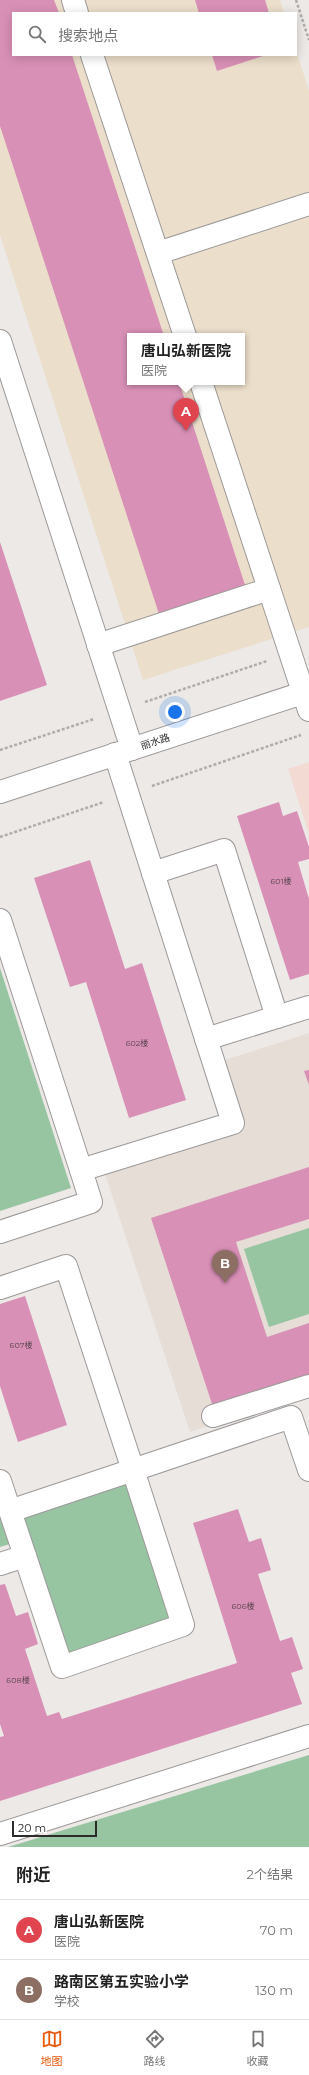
<!DOCTYPE html>
<html lang="zh">
<meta charset="utf-8">
<style>
body{margin:0;font-family:Montserrat,"Noto Sans SC",sans-serif;background:#f6f6f6;color:#222}
.scale{position:absolute;left:12px;bottom:10px;width:85px;box-sizing:border-box;padding-left:4px;border:2px solid #2c2b2a;border-top:0;font-size:11px;line-height:14px;white-space:nowrap;color:#2c2b2a;-webkit-text-stroke:3px #fff;paint-order:stroke}
.you{position:absolute;left:175px;top:712px;width:14px;height:14px;margin:-10px;border:3px solid #fff;border-radius:50%;background:#1a73e8;box-shadow:0 0 0 6px #1a73e833}
.badge{display:grid;place-items:center;width:26px;height:26px;border-radius:50%;background:#ea580c;color:#fff;font-size:13px;font-weight:700}
.pin{position:absolute;translate:-50% -33px;filter:drop-shadow(0 1px 2px #0008)}
.pin::after{content:'';position:absolute;top:21px;width:14px;height:12px;background:inherit;clip-path:polygon(0 0,100% 0,50% 100%)}
.popup{position:absolute;left:127px;top:333px;width:118px;height:52px;box-sizing:border-box;display:grid;place-content:center;border-radius:0px;background:#fff;filter:drop-shadow(0 1px 3px #0005);font-size:13px;white-space:nowrap;color:#767676}
.popup b{font-size:15px;color:#222}
.popup::after{content:'';position:absolute;left:50%;top:100%;margin-left:-8px;border:8px solid transparent;border-top-color:#fff}
.list{margin:0;padding:0;list-style:none}
h2{display:flex;justify-content:space-between;align-items:center;height:52px;margin:0;padding:0 16px;font-size:17px}
h2 small{font-size:13px;font-weight:400;color:#767676}
.list li{display:grid;grid-template-columns:26px 1fr auto;gap:12px;align-items:center;box-sizing:border-box;height:60px;padding:0 16px;border-top:1px solid #e0e0e0}
.list b{display:block;font-size:15px;white-space:nowrap}
.list p{margin:0;font-size:13px;white-space:nowrap;color:#767676}
.list em{font-size:13px;font-style:normal;color:#767676}
.icon{flex:none;width:22px;height:22px;fill:none;stroke:currentColor;stroke-width:2;stroke-linecap:round;stroke-linejoin:round}
.map{position:relative;flex:none;width:309px;height:1847px;overflow:hidden}
.search{position:absolute;background:#fff;box-shadow:0 2px 10px #0003;left:12px;right:12px;top:12px;height:44px;display:flex;align-items:center;gap:10px;box-sizing:border-box;padding:0 14px;border-radius:0px;color:#767676;font-size:15px}
.sheet{height:172px;background:#fff}
nav{display:flex;justify-content:space-around;align-items:center;box-sizing:border-box;height:56px;border-top:1px solid #e0e0e0;background:#fff;font-size:11px;color:#767676}
nav a{display:grid;justify-items:center;gap:2px}
nav .on{color:#ea580c}
.map>svg:first-child{display:block}
</style>
<div class="map">
<svg width="309" height="1847" viewBox="0 0 309 1847">
<rect width="100%" height="100%" fill="#ece9e7"/>
<path fill="#f3dad3" d="M309,762v72l-21,-65z"/>
<path fill="#e7ddd7" d="M309,1033v359l-119,40 -85,-258 138,-46 -21,-67z"/>
<path fill="#ebdeca" fill-rule="evenodd" d="M0,0h280l4,13h-271v42h283v-5l13,41v536l-166,53 -143,-445zM130,336h112v46h-112z"/>
<g fill="#97c4a1">
<path d="M0,968l71,220 -71,23z"/>
<path d="M309,1228v86l-40,13 -25,-78z"/>
<path d="M125,1479l49,141 -107,36 -49,-141z"/>
<path d="M0,1513l10,31 -10,3z"/>
<path d="M309,1755v92h-301z"/>
</g>
<g fill="#d990b6">
<path d="M0,0h54l5,13h-46v42h59l92,281h-34v46h49l66,203 -86,29 -159,-488z"/>
<path d="M195,0h70l4,13h-70z"/>
<path d="M212,55h54l-49,16z"/>
<path d="M0,542l47,143 -47,16z"/>
<path d="M279,802l4,14 14,-5 12,36v12l-11,3 11,37v75l-19,6 -53,-164z"/>
<path d="M90,860l35,109 17,-6 44,137 -57,18 -43,-136 -16,5 -36,-109z"/>
<path d="M309,1070v15l-5,-14z"/>
<path d="M309,1167v52l-73,23 31,95 42,-14v53l-96,31 -62,-189z"/>
<path d="M25,1296l42,129 -49,17 -18,-56v-82z"/>
<path d="M238,1509l11,33 12,-4 10,32 -13,4 22,67 12,-4 11,32 -12,4 11,31 -302,97v-64l4,-1 -4,-12v-139l5,-1 11,32 12,-4 10,32 -13,5 22,67 12,-4 3,7 175,-56 -44,-140z"/>
</g>
<g fill="none" stroke-linecap="round" stroke-linejoin="round">
<defs>
<g id="minor">
<path d="M73,0l4,13"/>
<path d="M92,55l93,281"/>
<path d="M158,253l151,-49"/>
<path d="M0,341l132,408"/>
<path d="M201,382l108,328"/>
<path d="M98,645l171,-56"/>
<path d="M0,792l309,-101"/>
<path d="M153,873l71,-23 53,167"/>
<path d="M0,920l81,250"/>
<path d="M206,1039l103,-32"/>
<path d="M0,1232l91,-30 -10,-32 152,-47 -118,-369"/>
<path d="M0,1288l66,-22 67,204 158,-53 18,53"/>
<path d="M213,1416l96,-30"/>
<path d="M0,1481l25,75 -25,8"/>
<path d="M10,1511l123,-41 50,155 -121,42 -37,-111"/>
<path d="M0,1834l309,-98"/>
</g>
</defs>
<use href="#minor" stroke="#9c9998" stroke-width="24"/>
<g stroke="#afadab" stroke-width="2.5" stroke-dasharray="3 2" stroke-linecap="butt">
<path d="M296,0l13,40"/>
<path d="M145,702l122,-41"/>
<path d="M0,750l94,-31"/>
<path d="M152,786l149,-51"/>
<path d="M0,837l104,-35"/>
</g>
<use href="#minor" stroke="#fff" stroke-width="22"/>
</g>
<g text-anchor="middle" stroke-width="4" stroke-linejoin="round" paint-order="stroke">
<g font-size="8" fill="#57444d">
<text x="281" y="884">601楼</text>
<text x="137" y="1046">602楼</text>
<text x="21" y="1348">607楼</text>
<text x="243" y="1609">606楼</text>
<text x="18" y="1683">608楼</text>
</g>
<g font-size="10" fill="#2c2b2a" stroke="#fff">
<text transform="translate(155 741) rotate(-18)" y="4">丽水路</text>
</g>
</g>
</svg>
<div class="scale">20 m</div>
<div class="you"></div>
<div class="pin badge" style="left:186px;top:431px;background:#e0444e">A</div>
<div class="popup"><b>唐山弘新医院</b>医院</div>
<div class="pin badge" style="left:225px;top:1283px;background:#8d6e63">B</div>
<div class="search"><svg class="icon" aria-label="search" viewBox="0 0 24 24"><circle cx="10" cy="10" r="6"/><path d="M15 15l6 6"/></svg>搜索地点</div>
</div>
<section class="sheet">
<h2>附近<small>2个结果</small></h2>
<ul class="list">
<li><span class="badge" style="background:#e0444e">A</span><div><b>唐山弘新医院</b><p>医院</p></div><em>70 m</em></li>
<li><span class="badge" style="background:#8d6e63">B</span><div><b>路南区第五实验小学</b><p>学校</p></div><em>130 m</em></li>
</ul>
</section>
<nav>
<a class="on"><svg class="icon" aria-label="map" viewBox="0 0 24 24"><path d="M3 6l6-2 6 2 6-2v14l-6 2-6-2-6 2zM9 4v14M15 6v14"/></svg>地图</a>
<a><svg class="icon" aria-label="directions" viewBox="0 0 24 24"><path d="M12 3l9 9-9 9-9-9zM9 14v-3h6M13 9l2 2-2 2"/></svg>路线</a>
<a><svg class="icon" aria-label="saved" viewBox="0 0 24 24"><path d="M7 4h10v16l-5-4-5 4z"/></svg>收藏</a>
</nav>
